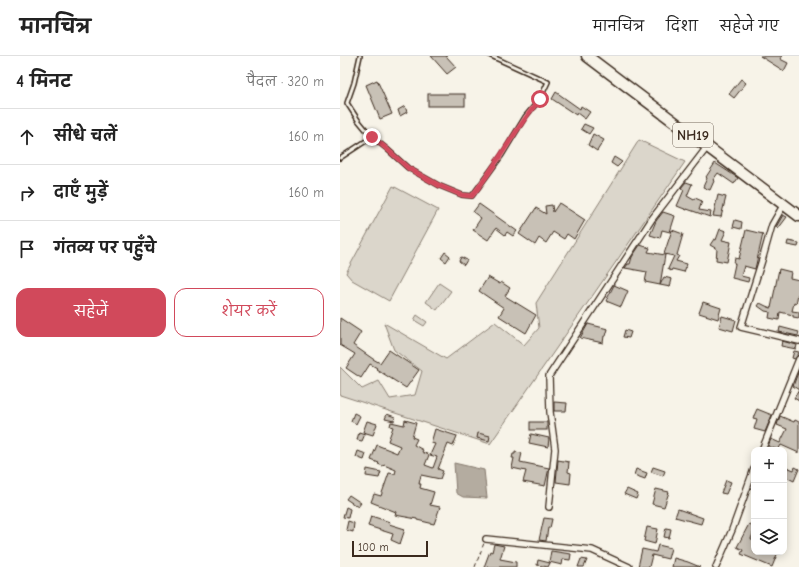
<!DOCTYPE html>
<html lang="hi">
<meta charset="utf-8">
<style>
body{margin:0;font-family:"Comic Neue","Playpen Sans Deva",sans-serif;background:#f6f6f6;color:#222}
.controls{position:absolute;right:12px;bottom:12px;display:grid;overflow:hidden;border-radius:8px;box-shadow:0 2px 10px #0003}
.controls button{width:36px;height:36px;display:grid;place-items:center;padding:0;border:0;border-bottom:1px solid #e0e0e0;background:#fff;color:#222;font:20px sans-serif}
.scale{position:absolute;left:12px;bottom:10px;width:76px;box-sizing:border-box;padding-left:4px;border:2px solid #3b2a1e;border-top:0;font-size:11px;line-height:14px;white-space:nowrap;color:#3b2a1e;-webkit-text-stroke:3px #f7f3e8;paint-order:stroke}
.stop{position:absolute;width:12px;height:12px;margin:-9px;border:3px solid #d1495b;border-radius:50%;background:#fff}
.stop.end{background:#d1495b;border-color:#fff;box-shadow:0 1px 4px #0008}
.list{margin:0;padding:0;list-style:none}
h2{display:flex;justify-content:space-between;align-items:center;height:52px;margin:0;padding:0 16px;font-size:17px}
h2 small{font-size:13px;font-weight:400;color:#767676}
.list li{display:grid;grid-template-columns:26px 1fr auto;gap:12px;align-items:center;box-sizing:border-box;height:56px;padding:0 16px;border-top:1px solid #e0e0e0}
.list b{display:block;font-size:15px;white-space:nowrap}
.list em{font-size:13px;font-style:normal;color:#767676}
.actions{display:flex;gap:8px;padding:12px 16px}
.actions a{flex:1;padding:9px 0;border:1px solid #d1495b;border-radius:12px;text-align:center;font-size:14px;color:#d1495b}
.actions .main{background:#d1495b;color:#fff}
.icon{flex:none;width:22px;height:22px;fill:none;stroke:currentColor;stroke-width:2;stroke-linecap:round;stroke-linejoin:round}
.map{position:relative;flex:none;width:459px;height:511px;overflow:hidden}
header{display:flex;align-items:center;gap:24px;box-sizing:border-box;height:56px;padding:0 20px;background:#fff;border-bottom:1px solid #e0e0e0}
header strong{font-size:19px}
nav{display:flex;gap:22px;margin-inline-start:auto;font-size:14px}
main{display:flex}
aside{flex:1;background:#fff}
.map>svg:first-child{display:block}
</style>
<header>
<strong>मानचित्र</strong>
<nav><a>मानचित्र</a><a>दिशा</a><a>सहेजे गए</a></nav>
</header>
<main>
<aside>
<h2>4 मिनट<small>पैदल · 320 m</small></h2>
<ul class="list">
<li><svg class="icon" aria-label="ahead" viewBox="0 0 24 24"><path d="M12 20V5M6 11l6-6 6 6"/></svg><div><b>सीधे चलें</b></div><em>160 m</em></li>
<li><svg class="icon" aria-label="right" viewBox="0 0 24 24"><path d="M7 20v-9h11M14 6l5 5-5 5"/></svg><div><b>दाएँ मुड़ें</b></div><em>160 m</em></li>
<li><svg class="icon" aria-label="arrive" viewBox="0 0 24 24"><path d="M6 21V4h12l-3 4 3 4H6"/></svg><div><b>गंतव्य पर पहुँचे</b></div></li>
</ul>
<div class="actions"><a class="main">सहेजें</a><a>शेयर करें</a></div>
</aside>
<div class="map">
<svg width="459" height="511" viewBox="0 0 459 511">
<rect width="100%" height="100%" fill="#f7f3e8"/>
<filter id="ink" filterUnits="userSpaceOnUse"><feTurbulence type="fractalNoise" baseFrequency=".025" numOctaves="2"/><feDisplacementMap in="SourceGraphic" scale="8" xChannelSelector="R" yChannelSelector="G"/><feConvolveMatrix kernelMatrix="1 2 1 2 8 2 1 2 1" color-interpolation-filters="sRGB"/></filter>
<g filter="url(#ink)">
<g fill="#dbd6cb" stroke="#8b8074">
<path d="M299,84l46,22 -195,282 -150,-49v-28l22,22 17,-8 11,18 25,-4 7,-24 -28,-21 -10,-27 62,36 49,-37 29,23 15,-17 -3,-25z"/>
<path d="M53,130l45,24 -49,91 -37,-21 -6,-7z"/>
<path d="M99,227l12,8 -14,19 -11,-8z"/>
<path d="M77,259l10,7 -3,4 -10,-6z"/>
</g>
<path fill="#b4aca0" stroke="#84786c" d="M114,407l30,7 3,28 -24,-1 -7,-4z"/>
<g fill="#c8c1b6" stroke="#3b2a1e">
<path d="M91,0h15l10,11 -9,7z"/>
<path d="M420,0h22l-2,3 8,4 -4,8z"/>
<path d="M401,23l5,4 -12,15 -5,-4z"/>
<path d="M37,24l15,34 -12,5 -14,-34z"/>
<path d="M216,36l24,17 1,-3 9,6 -5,7 -8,-6 -1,2 -24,-16z"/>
<rect x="88" y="38" width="37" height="12"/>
<path d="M65,50l2,6 -7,4 -2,-6z"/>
<path d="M244,68l9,4 -4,6 -8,-5z"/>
<path d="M253,78l11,6 -7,11 -9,-6z"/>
<path d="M274,101l8,5 -5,5 -6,-4z"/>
<path d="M375,107l23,15 -4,6 -16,-11 -5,7 1,1 -4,9 -7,-3 4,-9 -1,-1z"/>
<path d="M346,126l6,2 -5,12 7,4 1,-2 7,3 -3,9 12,2 -1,5 -23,-8v1l-10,-4 7,-16 -3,-2z"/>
<path d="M378,139l8,2 -5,20 -8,-1z"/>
<path d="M219,147l26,17 -11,19 -7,-5 -3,5 -11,-7 -7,11 -7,-5 -4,7 -16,-11 17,-26 10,6 -1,-8 7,-1 1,7z"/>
<path d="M139,148l38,27 -4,5 -6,-4 -2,3 -9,-7 -8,12 -15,-10 8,-12 -8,-6z"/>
<path d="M323,156l12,4 -5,16 -8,-2 -2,8 -10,-3 6,-14z"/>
<path d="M443,159l4,2 -9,12 -2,-2z"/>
<path d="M395,164l7,2 -1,7 -8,-2z"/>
<path d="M380,173l6,2 -4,9 9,2 -4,20 -11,-2 1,-11 -7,-4 4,-6 2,1z"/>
<path d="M332,174l11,4 -6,21 2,1 -3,5 11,3 -3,8 -12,-3 -1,2 -3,-2 6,-13 -10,-2z"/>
<path d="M406,174l17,4 -8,35 -11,-3 -3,10 8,2 -1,4 -16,-4 3,-14 -1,-1 1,-5 4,1z"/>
<path d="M448,185l11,2 -1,4 -11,-2z"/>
<path d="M300,189l10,3 -2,4 17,3 -5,30 4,-8 8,2 -2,8 -25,-5 2,-10 -22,-4 3,-4h2l2,-7z"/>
<path d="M105,196l5,4 -4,6 -5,-4z"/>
<path d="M121,201l6,3 -3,5 -5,-4z"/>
<path d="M439,213l12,3 -1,6 9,2v15l-1,-1 -2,10 -2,-1 -2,8 7,1v6l-6,-1v-2l-13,-3 -1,8 -10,-2 1,-6 -5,-1 -7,-5 2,-3 6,3 5,2z"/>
<path d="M148,221l12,7 1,-2 9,6 -5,8 31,19 -10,18 -27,-17 5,-8 -25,-17z"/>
<path d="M274,229l14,6 -7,16 -15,-6z"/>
<path d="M363,246l18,6 -3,11 -19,-6z"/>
<path d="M382,260l14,4 -3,11 -14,-4z"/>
<path d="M0,262l21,14 -8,13 20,14 7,4 9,-13 30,20 -13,18 -30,-19 1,-1 -7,-4 -9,14 -15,-10 9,-14 -15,-9z"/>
<path d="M248,268l20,5 -2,7h-2l-1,7 -23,-5z"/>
<path d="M440,271l19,5 -1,4 -19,-4z"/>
<path d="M285,274l6,2 -2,6 -6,-1z"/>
<path d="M442,285l15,4 -1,4 -15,-3z"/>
<path d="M454,295l5,1 -1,3 -3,4 -3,-1z"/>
<path d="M459,314v31l-5,-3 5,-8 -6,-4z"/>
<path d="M214,346l13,1 -1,8h-12z"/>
<path d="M417,353l15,6 -7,17 -11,-3 3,-10 -4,-1z"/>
<path d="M14,357l6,3 -4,8 -5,-3z"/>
<path d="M47,358l8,3 -1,4 -9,-2z"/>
<path d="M440,360l14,6 1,-2 4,2v31l-18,-8 -3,5 -10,-4 3,-7 9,4 7,-14 -10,-4z"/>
<path d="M65,364l11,3 -4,14 5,2 -3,6 9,5 -1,2 7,3 -4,10 8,3 4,-11 -7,-2 5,-11 -4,-1 4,-14 22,7 -4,10 -5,-2 -10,25 5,2 -3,8 -19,-4 -2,9h2l-1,4 14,4 -4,13 10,2 -6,17 -17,-4v-1l-22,-4 1,-3 -25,-10 3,-8 7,2 8,-23 6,1 1,-4 -12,-5 -1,1 -5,-2 1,-1 -8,-3 6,-15 20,8 3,-7 -12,-5 5,-14 -3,-1 1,-4 13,3z"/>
<path d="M27,365l10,3 -4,11 -10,-3z"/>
<rect x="190" y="366" width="17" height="8"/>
<path d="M19,376l6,2 -3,7 -5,-1z"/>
<path d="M138,377l12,3 -1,5 -12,-3z"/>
<path d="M191,378l18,4 -1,9 -19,-4z"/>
<path d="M18,395l8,3 -2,6 -8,-3z"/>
<path d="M175,396l7,1 -2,9 29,6 -4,18 -22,-4 3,-11 -14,-3 2,-10h-2l1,-4h2z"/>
<path d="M218,404l11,2 -1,10 3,1 -1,11 -14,-2z"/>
<path d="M444,410l10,4 1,-3 4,2 -5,12 -10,-5z"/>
<path d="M313,411l12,4 -2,5 -12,-4z"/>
<path d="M27,413l14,3 -2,6 -13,-2z"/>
<path d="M296,413l11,4 -2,6 -11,-4z"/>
<path d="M386,424l5,2 -5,12 -5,-1z"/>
<path d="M287,433l11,5 -2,5 -12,-5z"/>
<path d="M316,433l13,3 -5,15 -12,-3z"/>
<path d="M9,439l12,8 -3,4 -12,-8z"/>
<path d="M6,451l4,2 -2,9 -5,-1z"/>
<path d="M338,453l25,9 -2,6 -26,-7z"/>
<path d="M31,460l19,6 -1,2 16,5 -5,15 -9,-4 2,-6 -25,-8z"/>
<path d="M204,462l8,1 -2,9h-2l-2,13 -7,-1z"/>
<path d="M8,465l6,2 -1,9 -7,-2z"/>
<path d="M409,468l5,2v5l-3,8 3,1v12h24l-6,15 -31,-13 2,-4 -6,-3z"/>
<path d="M307,471l11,2 -3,15 -11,-3z"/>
<path d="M326,472l5,1 -2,9 -5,-1z"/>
<path d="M154,488l10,2 -4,13 16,3v5h-32l6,-16 2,1z"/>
<path d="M318,489l13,3 -3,11 -16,-4 -3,12h-11l4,-18 14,3z"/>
<path d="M211,495l20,3 -1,6 -7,-1 -1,6 -13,-3z"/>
<path d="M334,502l14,4 12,5h-28z"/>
<path d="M241,503l6,1 -3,7h-6z"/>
<path d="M198,504l12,3 -2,4 -11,-2z"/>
</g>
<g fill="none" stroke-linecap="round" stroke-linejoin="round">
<defs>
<g id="lane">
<path d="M20,0l-6,27 -7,20 11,17 14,17 15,12 21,19 32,18 22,9 10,1 30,-41 23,-38 15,-18 8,-17 -57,-26"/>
<path d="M0,102l32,-21"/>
</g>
<g id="street">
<path d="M444,148l-12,21 -9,32 -22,70 58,14"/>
<path d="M422,394l37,-91"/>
<path d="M209,451l6,-58 -5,-37 -1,-36 103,-157 56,-73"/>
<path d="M146,483l106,11 37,17"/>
<path d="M376,511l16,-37 22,-61"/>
</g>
<path id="highway" d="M247,0l212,160"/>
</defs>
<use href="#lane" stroke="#3b2a1e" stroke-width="6"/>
<use href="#street" stroke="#3b2a1e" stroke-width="8"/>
<use href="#highway" stroke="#3b2a1e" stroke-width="13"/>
<path stroke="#3b2a1e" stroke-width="1" stroke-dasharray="4 3" stroke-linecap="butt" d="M135,511l9,-24"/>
<use href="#lane" stroke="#f7f3e8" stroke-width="3"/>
<use href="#street" stroke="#f7f3e8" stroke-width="5.5"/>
<use href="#highway" stroke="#f7f3e8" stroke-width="10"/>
</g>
</g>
<g fill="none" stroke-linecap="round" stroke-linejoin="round" filter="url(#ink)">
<path stroke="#d1495b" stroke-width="5" d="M32,81l15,12 21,19 32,18 22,9 10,1c25,-31 43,-67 68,-97"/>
</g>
<g text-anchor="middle" stroke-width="3" stroke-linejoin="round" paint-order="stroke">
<rect fill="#f7f3e8" stroke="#73665b" stroke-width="1" x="333" y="67" width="40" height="24" rx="3"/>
<g font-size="14" font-weight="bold" fill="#3b2a1e">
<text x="353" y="84">NH19</text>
</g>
</g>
</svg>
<div class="controls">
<button>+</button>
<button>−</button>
<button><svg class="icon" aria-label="layers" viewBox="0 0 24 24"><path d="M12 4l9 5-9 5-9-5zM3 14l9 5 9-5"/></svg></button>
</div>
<div class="scale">100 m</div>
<div class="stop" style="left:200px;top:43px"></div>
<div class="stop end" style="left:32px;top:81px"></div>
</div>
</main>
